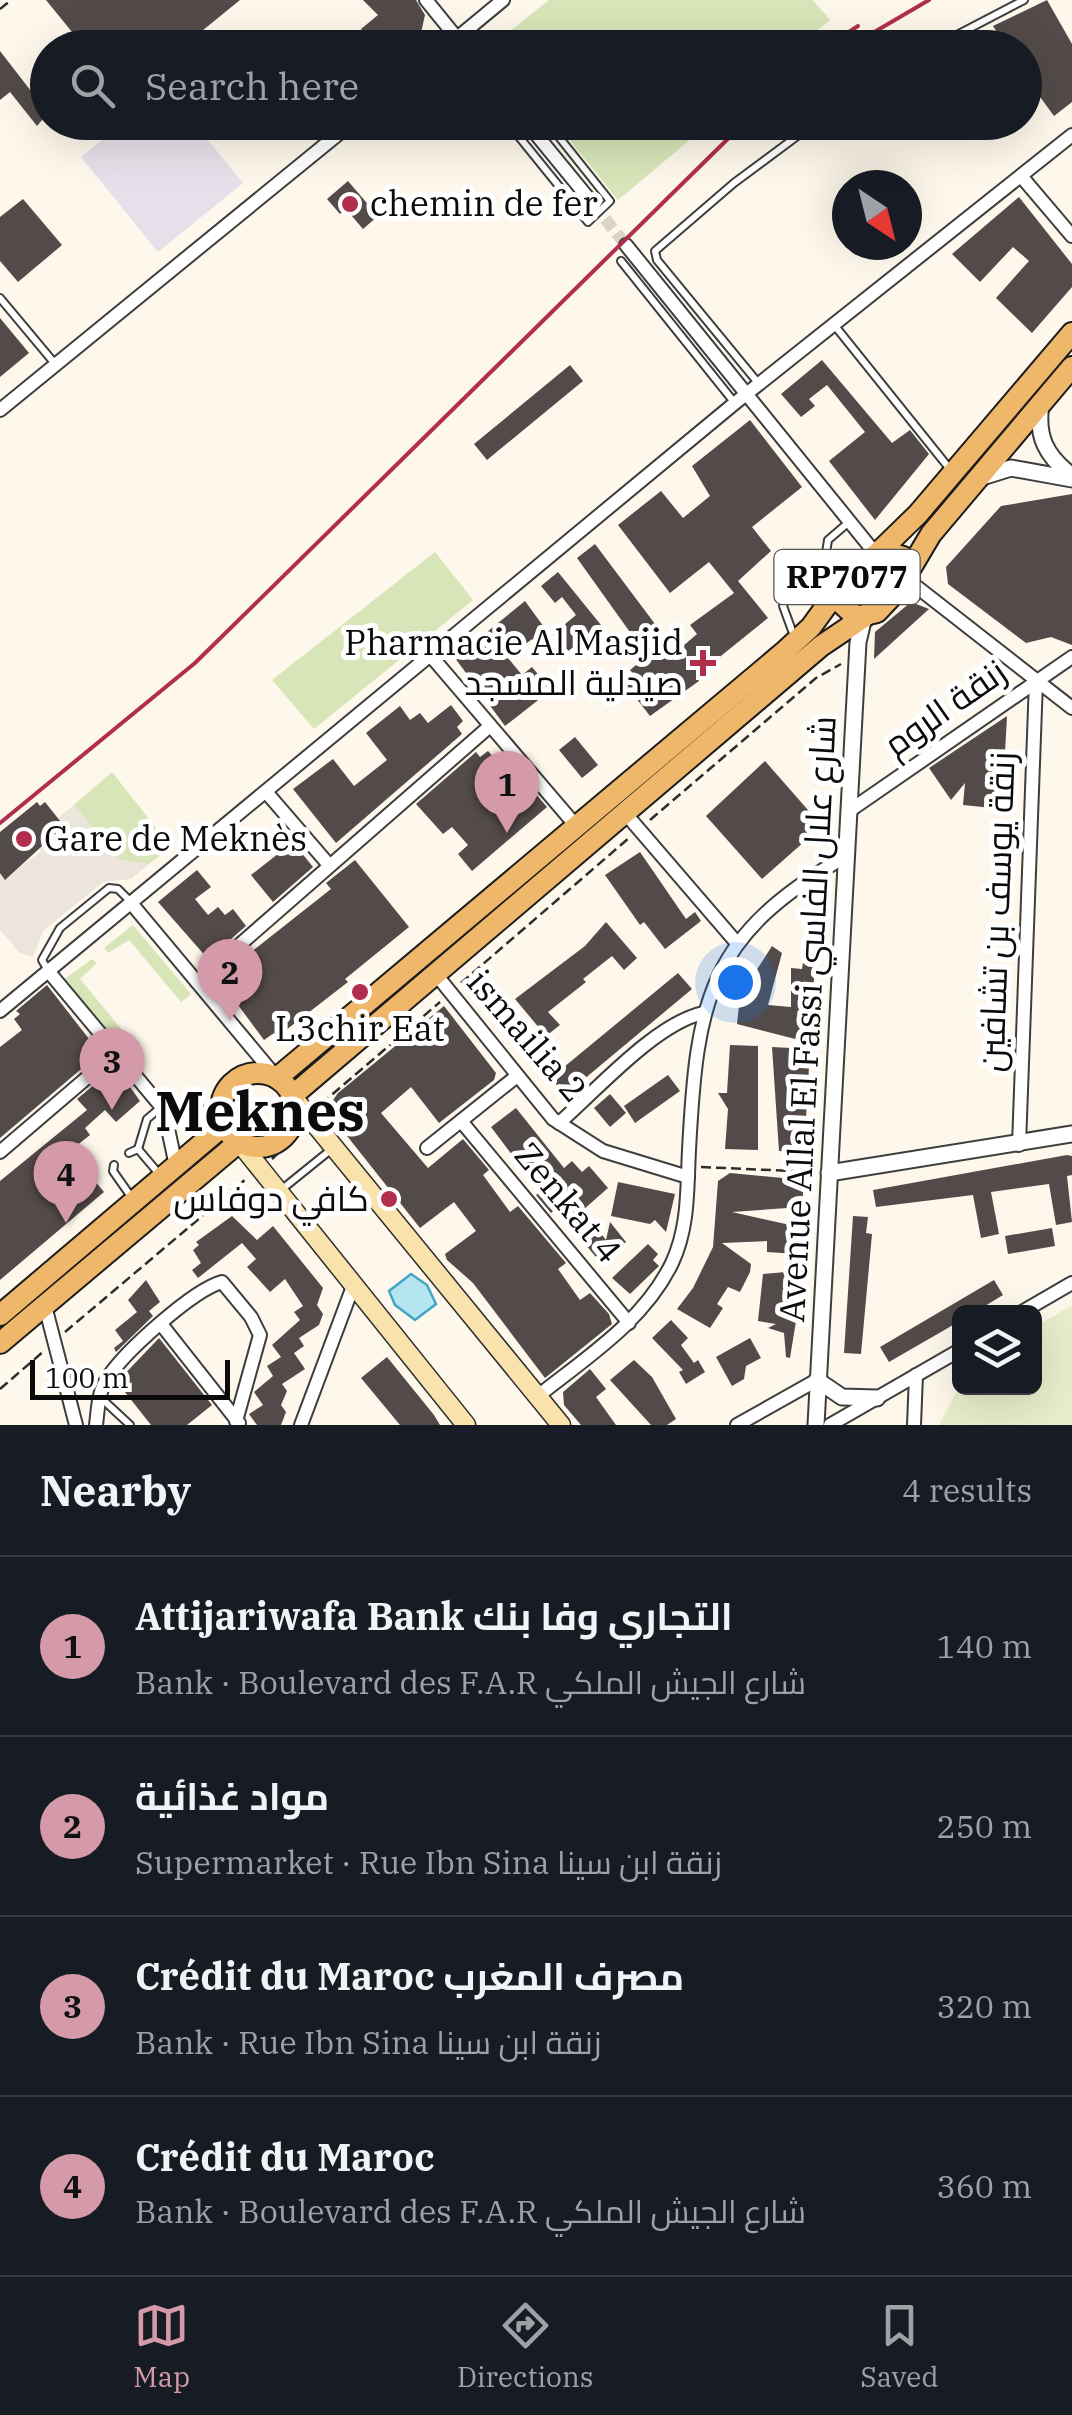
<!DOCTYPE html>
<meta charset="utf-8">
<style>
body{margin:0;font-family:"IBM Plex Serif",Cairo,serif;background:#242831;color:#f1f3f6}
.controls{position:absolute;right:30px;bottom:30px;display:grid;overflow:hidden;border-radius:15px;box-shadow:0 10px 40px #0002}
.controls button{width:90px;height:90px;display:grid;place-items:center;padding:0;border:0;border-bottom:2px solid #363941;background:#171b24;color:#f1f3f6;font:50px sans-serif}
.compass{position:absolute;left:832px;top:170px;width:90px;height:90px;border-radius:50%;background:#171b24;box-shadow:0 10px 40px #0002;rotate:145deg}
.scale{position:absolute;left:30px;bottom:25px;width:200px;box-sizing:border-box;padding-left:10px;border:5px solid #0b0b0b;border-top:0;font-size:28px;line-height:35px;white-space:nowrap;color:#0b0b0b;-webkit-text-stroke:8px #fff;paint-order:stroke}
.you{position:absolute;left:735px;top:982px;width:35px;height:35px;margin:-25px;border:8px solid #fff;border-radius:50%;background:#1a73e8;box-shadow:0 0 0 15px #1a73e833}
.badge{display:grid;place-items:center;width:65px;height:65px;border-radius:50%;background:#d49aaa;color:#111;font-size:32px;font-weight:700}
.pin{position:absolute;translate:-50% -82px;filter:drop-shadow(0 2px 5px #0008)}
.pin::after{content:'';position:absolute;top:52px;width:35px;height:30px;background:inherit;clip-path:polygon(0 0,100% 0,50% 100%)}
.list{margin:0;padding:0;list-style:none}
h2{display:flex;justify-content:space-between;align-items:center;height:130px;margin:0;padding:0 40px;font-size:42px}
h2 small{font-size:32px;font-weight:400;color:#9ea1a6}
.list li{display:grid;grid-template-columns:65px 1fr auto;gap:30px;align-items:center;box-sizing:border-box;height:180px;padding:0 40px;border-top:2px solid #363941}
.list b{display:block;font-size:38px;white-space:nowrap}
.list p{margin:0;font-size:32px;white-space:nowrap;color:#9ea1a6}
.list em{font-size:32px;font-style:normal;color:#9ea1a6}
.icon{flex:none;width:55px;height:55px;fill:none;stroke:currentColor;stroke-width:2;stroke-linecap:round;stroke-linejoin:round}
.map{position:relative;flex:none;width:1072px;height:1425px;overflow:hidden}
.search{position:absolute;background:#171b24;box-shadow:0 10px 40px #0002;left:30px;right:30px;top:30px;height:110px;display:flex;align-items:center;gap:25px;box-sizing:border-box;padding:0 35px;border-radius:55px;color:#9ea1a6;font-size:38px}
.sheet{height:850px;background:#171b24}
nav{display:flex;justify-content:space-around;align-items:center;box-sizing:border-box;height:140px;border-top:2px solid #363941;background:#171b24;font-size:28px;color:#9ea1a6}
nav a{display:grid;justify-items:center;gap:5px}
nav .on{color:#d49aaa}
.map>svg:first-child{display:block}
</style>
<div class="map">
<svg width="1072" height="1425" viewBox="0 0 1072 1425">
<rect width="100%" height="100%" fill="#fef7eb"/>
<path fill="#e7e0ea" d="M124,122l70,1 49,60 -85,69 -77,-95z"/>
<g fill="#d7e5b8">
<path d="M549,0h264l17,20 -33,27h-301l-2,-3z"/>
<path d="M556,123h154l-92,77z"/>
<path d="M435,552l38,48 -159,129 -42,-49z"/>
<path d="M885,561l11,7 -1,11 -23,22 -15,3 -6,-13z"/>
<path d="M112,772l59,75 -22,17 -29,-4 -46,-55z"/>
<path d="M133,925l58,69 -10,8 -52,-62 -21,13 -4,-5z"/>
<path d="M92,959l5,4 -17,16 52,63 -11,9 -59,-70z"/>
</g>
<path fill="#e7edc9" d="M1072,1305v120h-133l20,-38 75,1 1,-61z"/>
<path fill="#ece5dc" d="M74,805l46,55 29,4 -18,15 -28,3 -60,49 -10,26 -13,-4 -20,-23v-57l5,6 36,-28 -3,-5 26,-20 -6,-8z"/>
<path fill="#b4e5f1" stroke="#40a6c3" stroke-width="2.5" d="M411,1274l16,11 9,19 -21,16 -20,-15 -6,-14z"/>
<g fill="#534b49">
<path d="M46,0h194l-59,48h-96z"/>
<path d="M363,0h53l9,15 -4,18 -18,15h-26l-16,-19 17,-14z"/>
<path d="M1047,0l25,44v58l-18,14 -30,-41v-27h-17l-14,-22z"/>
<path d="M0,51l48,62 -11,13 -27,-34 -10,8z"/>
<path d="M348,181l30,35 -15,13 -17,-20 -6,5 -13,-15z"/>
<path d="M1019,197l53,67v23l-40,46 -36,-35 33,-37 -16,-14 -33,35 -28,-28z"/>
<path d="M23,199l39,46 -44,37 -18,-21v-44z"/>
<path d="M0,318l29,35 -29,24z"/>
<path d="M822,360l70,83 18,-13 19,24 -54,66 -46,-59 36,-29 -38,-47 -18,14 6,7 -14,11 -20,-23z"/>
<path d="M570,365l13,16 -96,79 -13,-16z"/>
<path d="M750,420l52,67 -50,40 19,24 -33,30 30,37 -72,58 3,5 -49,35 -24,-31 10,-8 -6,-7 17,-14 -70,-98 18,-14 81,108 21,-18 -7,-9 44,-32 -25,-31 -39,31 -52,-68 43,-34 22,27 27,-22 -18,-30z"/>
<path d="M1072,494v151l-21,-8 -25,6 -78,-59 -2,-17 55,-61z"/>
<path d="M814,550l1,12 13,5 -25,21 -3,-16 -11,-1z"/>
<path d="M558,572l43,53 -34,27 -14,-18 23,-19 -14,-18 -7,6 -14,-17z"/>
<path d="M525,601l24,33 -13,10 -4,-5 -24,19 14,17 10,-8 19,23 -46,36 -50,-68z"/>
<path d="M911,602l18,7 -55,50 1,-27z"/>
<path d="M451,705l12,16 -6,6 5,7 -126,109 -43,-54 40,-30 21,27 33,-26 -21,-27 34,-27 10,14 10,-7 8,10z"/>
<path d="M1007,716l-5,93 -39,-4 2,-22 -14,17 -22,-32z"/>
<path d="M575,737l23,28 -16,13 -23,-28z"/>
<path d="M488,751l8,9 6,-5 45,52 -75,64 -14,-17 10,-9 -16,-18 -9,7 -27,-30 60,-52 4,5z"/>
<path d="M765,761l57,65 -60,53 -56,-63z"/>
<path d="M37,802l3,4 5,-4 19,24 -59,54 -5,-7v-41z"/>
<path d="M293,842l20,25 -40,35 -22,-27z"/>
<path d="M640,852l46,67 9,-7 6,9 -36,28 -21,-27 -4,3 -35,-50z"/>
<path d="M355,860l54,67 -64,52 3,3 -71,55 -3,-4 -10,7 -46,-62 113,-89 -5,-6z"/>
<path d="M197,870l14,17 -16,12 13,16 10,-8 7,8 8,-6 13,17 -38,33 -50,-57z"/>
<path d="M606,922l31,36 -13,12 -12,-14 -29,23 3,3 -38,30 12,13 -14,11 -31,-37 70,-53z"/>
<path d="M808,931l8,1 -5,111 -74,-19 3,-28 32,-50 10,7 -14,52 23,2v-39l11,1z"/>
<path d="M678,973l14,16 -127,106 -19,-23 13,-11 5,6z"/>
<path d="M47,985l53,68 -100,85v-91l22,-17 -8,-11 6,-5 -4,-3z"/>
<path d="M444,1006l52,67 -2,7 -55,43 -28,-36 -30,26 47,55 35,-29 26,31 -6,5 27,37 8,-6 48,57 -8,6 22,31 10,-7 19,21 3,10 -67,54 -72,-95 -26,-23 -2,-6 31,-23 -22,-29 -34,26 -88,-111 -1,-14 7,-10z"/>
<path d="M730,1045l28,1v104l-33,-1 3,-40 -10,-16h9z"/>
<path d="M772,1047l38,2 -6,103 -25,-1z"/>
<path d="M112,1070h6l22,31 -24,21 -11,-12 -20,18 5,7 -43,34 16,18 22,-18 19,23 -104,88v-99l87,-71 -10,-11z"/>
<path d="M668,1075l12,16 -45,32 -11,-17z"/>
<path d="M610,1094l16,19 -16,14 -16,-19z"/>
<path d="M516,1108l48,60 8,-7 10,11 7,-6 19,22 -25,22 23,30 4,-18 16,20 -26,20 -44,-53 -5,4 -15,-18 4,-3 -49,-65z"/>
<path d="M1067,1155l5,1v19l-5,1 5,46 -16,3 -7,-41 -58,8 8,42 -18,4 -8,-43 -97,12 -3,-17z"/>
<path d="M730,1173l74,7 -2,27 -70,5 67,15 -2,27 -30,-2v-11l-45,2 29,21 -1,8 -10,20 -12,-5 -11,17 6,4 -13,20 -33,-19 16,-21 20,-41 5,-66z"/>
<path d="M618,1182l57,12 -9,38 -11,-12 -5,4 -39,-8z"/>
<path d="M232,1216l25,24 16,-14 50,62 -6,17 6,9 -4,11 -20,13 5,8 -10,7 11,16 -23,15 5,7 -6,14 5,7 -5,13h-24l-8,-11 14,-9 -9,-13 19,-16 -6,-10 14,-9 -9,-12 28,-25 -6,-8 9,-6 -18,-27 -15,13 -23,-25 9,-8 -14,-16 -44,35 -6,-8 9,-7 -8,-13 6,-5 -3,-3z"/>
<path d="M853,1216l15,1 -2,16 6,1 -11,120 -17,-1z"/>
<path d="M1052,1228l3,18 -47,8 -3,-18z"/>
<path d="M648,1244l10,10 -5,6 6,6 -29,28 -18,-16z"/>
<path d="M797,1271l-4,43 4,1 -7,43 -4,-1 -2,-24 -16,-5 8,-4 -18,-3 5,-47z"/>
<path d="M146,1280l14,22 -11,9 4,5 -37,36 -2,-4 9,-7 -8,-11 22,-18 -9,-12z"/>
<path d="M994,1280l9,15 -28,17h-15v9l-71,41 -9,-15z"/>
<path d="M671,1320l17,18 -7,7 13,18 4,-3 7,12 -19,12 -7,-12 4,-2 -31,-32z"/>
<path d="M159,1338l53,67 -25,20h-36l-34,-43z"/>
<path d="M750,1338l11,20 -15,8 -2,13 -12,7 -16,-29z"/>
<path d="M387,1357l47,58 6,10h-40l-39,-47z"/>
<path d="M634,1360l18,17 24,42 -9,6h-16l-41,-45z"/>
<path d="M590,1369l16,20 -10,8 20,28h-35l-17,-20 -1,-13z"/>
</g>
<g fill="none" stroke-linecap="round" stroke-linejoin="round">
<path stroke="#dad4c9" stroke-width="12" stroke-dasharray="12 6" stroke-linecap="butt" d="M594,205l32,40"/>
<defs>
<g id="service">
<path d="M471,27l16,21"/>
<path d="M932,48l92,-48"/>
<path d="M507,122l81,100 22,-21 -63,-79"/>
<path d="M621,261l113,141"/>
<path d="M0,298l56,67"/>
<path d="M835,326l114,142"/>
<path d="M759,384l-102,-124 -2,-9 79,-68 82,-61"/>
<path d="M826,553l2,-13 21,-18"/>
<path d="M820,557l6,-4 37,8"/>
<path d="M794,636l-11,-30 12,-29"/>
<path d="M49,972l-7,-12 18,-32 49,-40 9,1 13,13"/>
<path d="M138,1149l9,-30 13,-11"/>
<path d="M138,1149l22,26"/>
<path d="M129,1153l9,-4"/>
<path d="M114,1165l-1,6 19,27"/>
<path d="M281,1190l52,-42"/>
<path d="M101,1398l29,27"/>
</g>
<g id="minor">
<path d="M426,0l39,48"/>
<path d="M445,48l58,-48"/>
<path d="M526,122l68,83"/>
<path d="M1021,176l51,60"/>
<path d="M626,245l249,308"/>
<path d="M0,410l353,-288"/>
<path d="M908,580l164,128"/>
<path d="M431,656l146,171"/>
<path d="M267,793l62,72"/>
<path d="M852,809l220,-152"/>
<path d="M625,813l111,129"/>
<path d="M131,903l146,175"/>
<path d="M49,972l115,138 58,4"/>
<path d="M434,972l119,147 50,32 85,26"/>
<path d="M197,982l293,-256"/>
<path d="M0,1011l735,-608 337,-268"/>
<path d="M164,1110l12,56"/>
<path d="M461,1121l168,202"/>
<path d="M559,1123c38,-33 96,-99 144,-110"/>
<path d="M1019,1145l17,-464"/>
<path d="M427,1148l90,-72"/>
<path d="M0,1152l117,-100"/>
<path d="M44,1302l32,123"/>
<path d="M1022,1312l50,-29"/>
<path d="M161,1324l78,99"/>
<path d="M538,1396c49,-39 106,-75 134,-133 17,-36 15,-75 17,-113 8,-152 19,-215 159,-295"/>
<path d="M96,1425c2,-15 2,-33 11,-46 17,-27 86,-89 115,-97l29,35 9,18 -24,86"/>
<path d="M301,1425l51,-136"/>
<path d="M737,1425l80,-45"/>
<path d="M830,1425l130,-75"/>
<path d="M914,1425l2,-50"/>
</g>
<g id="tertiary">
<path d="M1041,403c-5,34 5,53 31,73"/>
<path d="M982,477l29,-9 61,11"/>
<path d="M829,1173l243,-39"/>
<path d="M817,1380l25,17 35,1"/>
<path d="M816,1425l42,-783 6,-25"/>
</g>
<g id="secondary">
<path d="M292,1096l269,329"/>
<path d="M239,1142l227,283"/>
</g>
<g id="primary">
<path d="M881,550l37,-36 154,-181"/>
<path d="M881,550l22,7 6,21 -32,34 -21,5 -16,-15v-15z"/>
<path d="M909,571l22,-37 141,-167"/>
<circle cx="258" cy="1110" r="37"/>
<path d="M277,1078l507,-426 27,-25 29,-40"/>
<path d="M292,1096l529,-450 43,-29"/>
<path d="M0,1315l224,-190"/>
<path d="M0,1343l239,-201"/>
</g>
</defs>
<use href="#service" stroke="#3e3e3e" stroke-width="10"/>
<use href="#minor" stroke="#3e3e3e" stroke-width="16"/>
<use href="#tertiary" stroke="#3e3e3e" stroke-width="19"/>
<use href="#secondary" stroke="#2d2d2d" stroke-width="21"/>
<use href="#primary" stroke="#1c1c1c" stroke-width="24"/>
<g stroke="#2d2d2d" stroke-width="2.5" stroke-dasharray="10 5" stroke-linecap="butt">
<path d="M0,9l11,-9"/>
<path d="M650,820l166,-142 25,-14"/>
<path d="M461,983l168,-145"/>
<path d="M321,1104l119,-102"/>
<path d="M272,1159l30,-29"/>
<path d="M701,1167l112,5"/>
<path d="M65,1332l181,-153"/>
<path d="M0,1389l44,-38"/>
</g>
<use href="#service" stroke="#fff" stroke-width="6"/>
<use href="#minor" stroke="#fff" stroke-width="12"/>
<use href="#tertiary" stroke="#fff" stroke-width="15"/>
<use href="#secondary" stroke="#f9e2ab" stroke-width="18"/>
<use href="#primary" stroke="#efb76a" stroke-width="20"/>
<g stroke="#b12e4c" stroke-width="4">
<path d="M824,48l34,-22"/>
<path d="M847,48l82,-48"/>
<path d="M0,823l195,-160 550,-541"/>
</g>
</g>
<g fill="#b12e4c" stroke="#fff" stroke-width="4">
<circle cx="350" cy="204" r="10"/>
<path d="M698 648h10v10h10v10h-10v10h-10v-10h-10v-10h10z"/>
<circle cx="24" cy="839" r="10"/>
<circle cx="360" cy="992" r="10"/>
<circle cx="389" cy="1199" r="10"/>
</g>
<g text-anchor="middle" stroke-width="10" stroke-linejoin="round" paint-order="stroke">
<rect fill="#fff" stroke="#545454" stroke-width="2.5" x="774.5" y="550" width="145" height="54" rx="8"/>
<g font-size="32" font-weight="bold" fill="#0b0b0b">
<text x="847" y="588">RP7077</text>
</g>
<g font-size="35" fill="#0b0b0b" stroke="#fff" text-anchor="start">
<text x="370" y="216">chemin de fer</text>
<text x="683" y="655" text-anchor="end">Pharmacie Al Masjid<tspan x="683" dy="40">صيدلية المسجد</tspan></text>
<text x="44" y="851">Gare de Meknès</text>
<text x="360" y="1041" text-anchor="middle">L3chir Eat</text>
<text x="369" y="1211" text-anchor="end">كافي دوفاس</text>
</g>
<g font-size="35" fill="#0b0b0b" stroke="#fff">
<text transform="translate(945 708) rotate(-35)" y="12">زنقة الروم</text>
<text transform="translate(997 912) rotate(-88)" y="12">زنقة يوسف بن تشافين</text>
<text transform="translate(808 1019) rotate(-87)" y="12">Avenue Allal El Fassi شارع علال الفاسي</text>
<text transform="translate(527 1036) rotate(49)" y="12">ismailia 2</text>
<text transform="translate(568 1203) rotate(50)" y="12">Zenkat 4</text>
</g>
<g font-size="55" font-weight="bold" fill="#0b0b0b" stroke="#fff">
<text x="260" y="1131">Meknes</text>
</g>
</g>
</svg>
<div class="controls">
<button><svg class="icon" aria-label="layers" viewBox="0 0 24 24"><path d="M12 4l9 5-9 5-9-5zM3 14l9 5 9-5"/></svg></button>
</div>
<svg class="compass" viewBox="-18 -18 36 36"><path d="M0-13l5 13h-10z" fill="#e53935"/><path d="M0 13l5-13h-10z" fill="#9ea1a6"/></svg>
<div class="scale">100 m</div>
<div class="you"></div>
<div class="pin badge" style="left:507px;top:833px">1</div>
<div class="pin badge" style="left:230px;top:1021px">2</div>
<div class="pin badge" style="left:112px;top:1110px">3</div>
<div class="pin badge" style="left:66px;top:1223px">4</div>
<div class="search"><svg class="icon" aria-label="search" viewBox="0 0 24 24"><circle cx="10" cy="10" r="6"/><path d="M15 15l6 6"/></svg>Search here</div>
</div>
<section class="sheet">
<h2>Nearby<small>4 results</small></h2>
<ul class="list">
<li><span class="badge">1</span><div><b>Attijariwafa Bank التجاري وفا بنك</b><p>Bank · Boulevard des F.A.R شارع الجيش الملكي</p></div><em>140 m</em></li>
<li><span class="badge">2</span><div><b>مواد غذائية</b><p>Supermarket · Rue Ibn Sina زنقة ابن سينا</p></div><em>250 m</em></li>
<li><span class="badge">3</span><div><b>Crédit du Maroc مصرف المغرب</b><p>Bank · Rue Ibn Sina زنقة ابن سينا</p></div><em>320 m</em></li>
<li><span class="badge">4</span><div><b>Crédit du Maroc</b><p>Bank · Boulevard des F.A.R شارع الجيش الملكي</p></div><em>360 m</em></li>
</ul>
</section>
<nav>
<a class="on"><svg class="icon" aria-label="map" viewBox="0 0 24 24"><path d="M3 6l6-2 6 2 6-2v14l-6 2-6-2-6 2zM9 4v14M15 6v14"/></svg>Map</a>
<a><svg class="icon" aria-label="directions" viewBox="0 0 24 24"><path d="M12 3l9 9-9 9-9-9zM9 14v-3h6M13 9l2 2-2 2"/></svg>Directions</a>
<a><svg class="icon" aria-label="saved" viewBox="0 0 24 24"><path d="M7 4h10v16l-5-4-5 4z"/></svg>Saved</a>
</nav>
